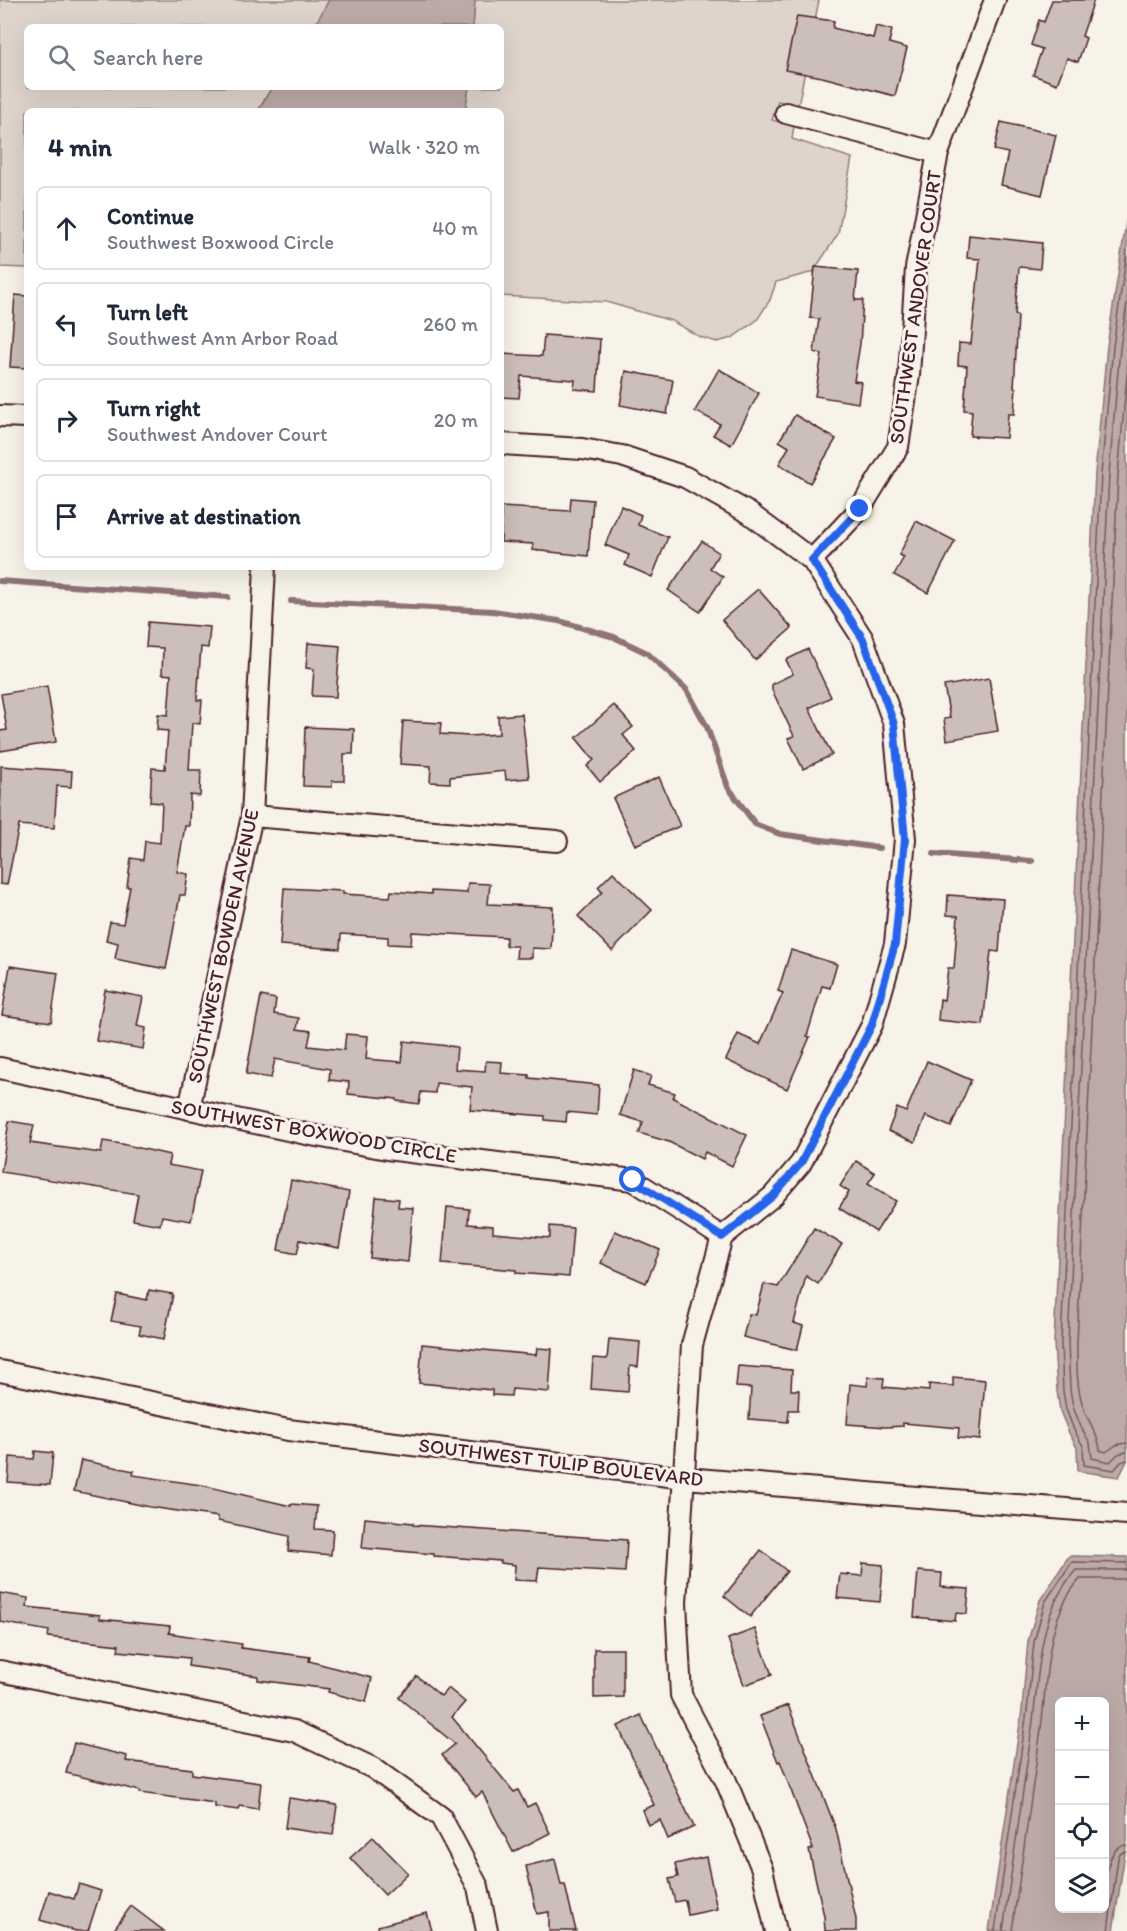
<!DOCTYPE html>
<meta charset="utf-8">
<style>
body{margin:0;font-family:Itim,sans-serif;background:#f6f6f7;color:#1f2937}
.controls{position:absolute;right:18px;bottom:18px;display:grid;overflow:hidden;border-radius:9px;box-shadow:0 6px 24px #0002}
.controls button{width:54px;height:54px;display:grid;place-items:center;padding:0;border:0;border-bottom:2px solid #e0e1e3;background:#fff;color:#1f2937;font:30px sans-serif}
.stop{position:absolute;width:18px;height:18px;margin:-14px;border:4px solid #2563eb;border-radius:50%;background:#fff}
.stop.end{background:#2563eb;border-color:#fff;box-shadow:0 2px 6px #0008}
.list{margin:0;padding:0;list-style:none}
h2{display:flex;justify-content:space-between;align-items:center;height:78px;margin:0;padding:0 24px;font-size:26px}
h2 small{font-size:20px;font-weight:400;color:#747a83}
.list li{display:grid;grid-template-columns:39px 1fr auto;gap:18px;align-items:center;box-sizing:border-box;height:84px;margin:0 12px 12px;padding:0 12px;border:2px solid #e0e1e3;border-radius:9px}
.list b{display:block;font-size:22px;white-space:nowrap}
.list p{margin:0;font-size:20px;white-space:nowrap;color:#747a83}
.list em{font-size:20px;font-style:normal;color:#747a83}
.icon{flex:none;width:33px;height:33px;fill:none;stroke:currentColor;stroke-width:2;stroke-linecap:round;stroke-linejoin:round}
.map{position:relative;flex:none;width:1127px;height:1931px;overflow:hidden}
.search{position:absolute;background:#fff;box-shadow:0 6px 24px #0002;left:24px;top:24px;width:480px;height:66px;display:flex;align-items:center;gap:15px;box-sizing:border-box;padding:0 21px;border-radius:9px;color:#747a83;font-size:22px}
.panel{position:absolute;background:#fff;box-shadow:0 6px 24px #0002;left:24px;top:108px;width:480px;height:462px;border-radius:9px}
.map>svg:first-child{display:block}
</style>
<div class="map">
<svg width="1127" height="1931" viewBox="0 0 1127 1931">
<rect width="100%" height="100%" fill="#f7f3e8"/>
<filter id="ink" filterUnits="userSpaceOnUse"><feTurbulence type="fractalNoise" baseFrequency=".0167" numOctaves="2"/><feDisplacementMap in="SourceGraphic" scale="12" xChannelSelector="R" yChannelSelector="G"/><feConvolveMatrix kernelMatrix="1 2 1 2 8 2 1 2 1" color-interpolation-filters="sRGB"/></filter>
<g filter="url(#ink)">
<g fill="#ded4cc" stroke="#947a7c" stroke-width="1.5">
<path d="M0,0h329l-15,27h-287v60h245l-14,24h-231v157l-27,-1z"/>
<path d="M475,0h344l-21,106 -20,-5 -6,19 22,6 -2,13 60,19 -14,76 -25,38 -37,10 -6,18 -13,20 -25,18 -15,4 -17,-5 -28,-16 -66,-19 -105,-6v-185h-36l4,-24h32v-60h-28z"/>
</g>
<g fill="#bcaaa7" stroke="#8e7275" stroke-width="1.5" fill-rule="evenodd">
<path d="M329,0h146l-2,27h-159z"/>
<path d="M272,87h197l-4,24h-207z"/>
<path d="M1127,216v1245l-8,16 -41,-6 -1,-23 -8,-15 -9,-22 -3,-20 -3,-48 41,-870 12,-127z"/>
<path d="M1069,1556l58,1v283l-14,91h-124l33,-221 6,-69 12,-41zM1060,1702h44v206h-44z"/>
</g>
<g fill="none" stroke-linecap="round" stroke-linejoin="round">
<g stroke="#78575d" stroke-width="1.5">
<path d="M1127,250l-14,97 -12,127 -40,869 2,48 3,18 8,21 9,16 1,19 30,5 7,-8 6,-2"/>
<path d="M1127,303l-7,45 -11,126 -41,869 2,46 3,18 8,20 9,16 2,15 18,4 8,-8 9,-2"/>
<path d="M1127,374l-9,101 -41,868c0,21 -1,43 6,63 4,15 16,28 17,44l6,2 10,-7 11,-2"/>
<path d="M1104,1898c3,-17 1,-52 23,-53"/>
<path d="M995,1931l32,-220 7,-69 11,-40 27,-40 55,1"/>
<path d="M1003,1931c9,-65 19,-130 28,-196 9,-56 4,-119 45,-165h51"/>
<path d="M1012,1931c9,-65 19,-130 28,-195 8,-52 3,-115 40,-157h47"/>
<path d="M1108,1931l10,-73 3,-5 6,-1"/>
</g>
<g stroke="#8e7275" stroke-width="6">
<path d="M0,581l228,16"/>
<path d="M291,601l202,10 66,10 55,16 33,16 40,37 20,37 21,60 27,37 25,10 99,14"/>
<path d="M934,854l98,7"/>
</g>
</g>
<g fill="#ccbfb9" stroke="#4a1f2b" stroke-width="1.5">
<path d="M1052,0h42l-12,36 4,2 -8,24 -11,-4 -10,26 -24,-9 9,-26 -11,-4 8,-25 5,2z"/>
<path d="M797,16l37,5 -1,7 40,10 3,-12 16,4 -3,13 18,5 -12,48 -73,-19 -37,-7z"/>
<path d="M1001,122l55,13 -14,60 -41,-10 7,-32 -14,-3z"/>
<path d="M969,235l73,8 -2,26 -21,-2 -4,48 3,1 -4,72h2l-2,26h-6l-2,24 -36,-2 2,-25 -8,-1 3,-44 -9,-1 1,-22 12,1 9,-85 -13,-1z"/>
<path d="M815,267l43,4 -3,29h8l-3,44 -6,37 7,1 -3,21 -43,-7 7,-42 -8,-2 5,-33 -9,-1z"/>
<path d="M15,295l12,1v72l-17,-1z"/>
<path d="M544,335l56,4 -3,52 -23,-2 1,-9 -54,-4 -2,22 -18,-1v-43l41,2z"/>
<path d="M719,369l40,24 -28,52 -18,-10 7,-11 -25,-13z"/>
<path d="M626,371l47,9 -6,34 -47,-9z"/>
<path d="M795,415l41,24 -26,44 -31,-19 10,-17 -10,-6z"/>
<path d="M571,498l22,2 -5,56 -56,-6 1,-6 -32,-2v-35l69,4z"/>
<path d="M621,506l20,9 -3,10 30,12 -16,40 -27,-12 4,-10 -24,-10z"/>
<path d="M916,521l39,20 -27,52 -34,-18 10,-18 -5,-2z"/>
<path d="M702,541l17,12 -9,15 13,9 -23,35 -32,-22z"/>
<path d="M758,589l34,39 -37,32 -33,-40z"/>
<path d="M148,622l62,5 -2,21 -7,-1 -4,53h5l-2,24 -8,-1 -3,47h12l-1,26 -10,-1 -1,31h-4l-8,46 11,2 -3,21h-5l-14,74 -51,-10 3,-16 -12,-3 4,-18 13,2 7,-37h-3l4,-29 12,2 2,-19 15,2 2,-40 -12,-1 2,-34 13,1 3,-38 -11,-1 1,-16 10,1 3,-40 -9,-1 1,-26 -17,-1z"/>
<path d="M308,643l32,3 -4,51 -24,-1 2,-27 -8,-1z"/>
<path d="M808,649l23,48 -22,11 23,47 -29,14 -15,-31 6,-2 -22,-46v-6l21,-10 -7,-14z"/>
<path d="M989,678l9,53 -51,9 -3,-21 6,-1 -6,-32z"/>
<path d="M47,686l9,56 -56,9v-20l7,-1 -6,-36z"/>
<path d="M614,705l19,22 -10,8 13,16 -36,31 -13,-16 7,-6 -18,-22z"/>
<path d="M522,714l7,64 -23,2 -1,-9 -55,6v6l-20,-1 1,-16 -31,-2 3,-43 38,2 -1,11 29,2 30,-2 -1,-18z"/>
<path d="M305,727l49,2 -1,25h-9v27h-12v6l-29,-1z"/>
<path d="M1,766l71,5 -1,16 -14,-1 -3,42 -35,-3 -12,60 -7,-1z"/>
<path d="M659,777l21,49 -45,19 -22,-47z"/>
<path d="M613,872l39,38 -40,41 -34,-35 24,-24 -4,-5z"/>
<path d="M468,883l22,1 -2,20 65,3 -2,42 -19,-1v10h-16l1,-12h-11v-9l-94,-5 -1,13 -23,-1v-7l-47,-3 -1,15 -60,-4 4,-57 59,3v3l47,3 1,-6 40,3v-3l36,2z"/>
<path d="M948,895l55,4 -4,53 -8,-1 -8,74 -45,-5 2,-21 4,1 4,-32h6l4,-52 -11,-1z"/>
<path d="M791,950l46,14 -7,24 -8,-2 -15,50 3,1 -23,52 -61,-29 12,-26 22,10 23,-51 -5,-2z"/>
<path d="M10,966l48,7 -7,49 -49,-7z"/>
<path d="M105,990l38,7 -6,29 9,2 -3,21 -47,-8z"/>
<path d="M261,996l15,3 -2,15 25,4 -2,11 14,2 -3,15 36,4 2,-16 22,2 -2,23 36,3 2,-21 53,6 -2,22 30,2 1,-10 16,1 -1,11 28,2v3l70,7 -2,30 -30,-3 -1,10 -21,-2v-4l-75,-6 2,-23 -36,-4 -1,10 -14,-1 -2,12 -22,-3v-2l-49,-5 1,-12 -20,-2 1,-11 -55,-10 -4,19 -25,-4z"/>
<path d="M927,1061l44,19 -20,47 -25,-11 -11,26 -27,-11 9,-23 9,4z"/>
<path d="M634,1070l17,6 -3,9 27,8 -2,5 74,37 -15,31 -27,-14 -3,7 -33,-17 -30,-9 4,-11 -23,-7z"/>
<path d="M9,1121l25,4 -4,18 71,10 2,-12 19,3 48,11 -2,10 33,6 -10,50 -29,-5 -2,9 -27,-5 5,-26 -137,-22z"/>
<path d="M856,1161l19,12 -7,10 28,18 -20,31 -37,-24 10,-16 -9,-6z"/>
<path d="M291,1180l58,12 -10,56 -39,-8 -3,14 -19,-4z"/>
<path d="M376,1197l23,2 -1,8 15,1 -5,54 -38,-4z"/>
<path d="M447,1207l22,2 -1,15 25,2v7l57,5v-12l23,2 -4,49 -53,-4v-3l-74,-6z"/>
<path d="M814,1228l28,16 -24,40 -12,-8 -12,47 9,3 -6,24 -54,-13 6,-23 7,1 8,-31 14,3z"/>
<path d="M615,1231l45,19 -14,33 -45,-20z"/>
<path d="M149,1290l24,4 -9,45 -25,-5 2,-8 -30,-5 6,-27 30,6z"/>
<path d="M609,1339l31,3 -2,25 -8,-1 -2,26 -37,-3 2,-31 14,1z"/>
<path d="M422,1344l114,11 1,-7 15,1 -3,43 -37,-3 -1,7 -19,-1v-5l-73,-7z"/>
<path d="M738,1366l54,4 -1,20h8l-1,20h-9l-1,12 -39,-3 2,-31 -15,-1z"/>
<path d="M868,1377l16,1 -1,9 46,4v-7l24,2v-9l32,3 -5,60 -22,-2 1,-10 -56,-5v3l-17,1 -39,-3 3,-40 17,2z"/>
<path d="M35,1451l18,2 -3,32 -42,-3 2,-25 24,2z"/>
<path d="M81,1460l53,11 -1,4 68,10 90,21v-2l26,2 -2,23 18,1 -2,25 -43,-4 1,-15 -71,-15v-4l-68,-10 -76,-16z"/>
<path d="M365,1518l48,5v2l214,15 -2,32 -86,-5 -2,14 -23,-1 1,-15 -14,-2v-2l-67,-5v-2l-72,-6z"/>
<path d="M761,1550l26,21 -37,46 -26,-21z"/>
<path d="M863,1563l20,2 -3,37 -43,-4 3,-24 22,2z"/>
<path d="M918,1571l24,2 -1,14 28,2 -2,25 -11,-1 -1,8 -41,-4z"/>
<path d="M0,1593l28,5 -1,9 73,8v4l70,7 -1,7 73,11 -1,4 69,9 -1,4 63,17 -6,24 -38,-10 1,-3 -71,-9v-4l-70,-10 1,-8 -71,-7 1,-6 -71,-8 1,-6 -49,-9z"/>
<path d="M755,1629l17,46 -28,10 -16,-46z"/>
<path d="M594,1649h29v48l-29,1z"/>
<path d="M417,1676l24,20 7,-8 17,14 -13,15 62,75 4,-2 9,17 8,-4 15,30 -37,19 -31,-60 -6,5 -34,-42 13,-11 -56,-46z"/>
<path d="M788,1705l48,124 20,90v12h-31l-1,-15 -15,-66 4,-1 -33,-88 -2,1 -18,-46z"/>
<path d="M641,1715l53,112 -26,12 -8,-19 -12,5 -6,-15 12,-5 -36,-79z"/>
<path d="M74,1743l53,13 -1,5 66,8v5l69,9 -3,26 -18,-3 -1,4 -24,-3v-4l-76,-10 1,-2 -74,-18z"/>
<path d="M289,1798l48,7 -4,30 -48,-7z"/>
<path d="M373,1837l35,36 -23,22 -35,-37z"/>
<path d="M706,1857l11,52 -29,6 -3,-15 -10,2 -6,-23 9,-2 -3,-13z"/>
<path d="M555,1859l6,26h4l11,46h-27v-19l-12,2 -11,-48z"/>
<path d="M79,1884l22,7 -13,40h-12l-36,-11 9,-29 25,8z"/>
<path d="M131,1906l33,25h-51z"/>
<path d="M427,1913l5,18h-53l-1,-5z"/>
</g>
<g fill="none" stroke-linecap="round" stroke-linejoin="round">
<defs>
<g id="minor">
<path d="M786,113l152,40"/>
<path d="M0,416l27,1"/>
<path d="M501,444l81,5 40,7 63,21 64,36 63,47 51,79 31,85 11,115 -10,105 -23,81 -71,138 -28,33 -51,41 -30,108 -16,258 5,92 45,86 36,88 14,62"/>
<path d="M812,560l48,-51 38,-62 11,-72 7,-107 22,-115 57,-153"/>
<path d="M252,816l305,25"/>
<path d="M0,1068l311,67 76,14 246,31 89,57"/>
<path d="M189,1109l63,-293 13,-249"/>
<path d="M0,1371l288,59 397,48 442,36"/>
<path d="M0,1671l294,60 79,37 68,49 37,70 9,44"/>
</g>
</defs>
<use href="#minor" stroke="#4a1f2b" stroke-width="24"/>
<use href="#minor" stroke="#f7f3e8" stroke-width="20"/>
</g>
</g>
<g fill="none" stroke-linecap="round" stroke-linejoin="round" filter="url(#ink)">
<path stroke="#2563eb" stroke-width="8" d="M633,1180l89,57 51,-41 28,-33 71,-138 23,-81 10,-105 -11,-115 -31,-85 -51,-79 48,-51"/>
</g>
<g text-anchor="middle" stroke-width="6" stroke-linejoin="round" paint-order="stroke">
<g font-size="20" fill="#4a1f2b" stroke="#f7f3e8">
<text transform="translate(915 307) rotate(-82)" y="7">SOUTHWEST ANDOVER COURT</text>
<text transform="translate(223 946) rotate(-78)" y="7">SOUTHWEST BOWDEN AVENUE</text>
<text transform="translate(314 1131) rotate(10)" y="7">SOUTHWEST BOXWOOD CIRCLE</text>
<text transform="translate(561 1462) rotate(7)" y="7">SOUTHWEST TULIP BOULEVARD</text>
</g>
</g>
</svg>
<div class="controls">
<button>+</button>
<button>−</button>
<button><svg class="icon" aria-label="locate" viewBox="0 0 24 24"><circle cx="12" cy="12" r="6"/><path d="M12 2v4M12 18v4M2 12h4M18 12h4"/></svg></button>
<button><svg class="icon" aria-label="layers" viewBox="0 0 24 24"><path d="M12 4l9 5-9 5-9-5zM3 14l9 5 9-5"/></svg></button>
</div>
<div class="stop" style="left:633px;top:1180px"></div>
<div class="stop end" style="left:860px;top:509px"></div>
<div class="search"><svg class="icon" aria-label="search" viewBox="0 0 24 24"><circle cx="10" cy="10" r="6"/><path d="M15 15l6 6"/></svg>Search here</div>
<section class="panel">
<h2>4 min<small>Walk · 320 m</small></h2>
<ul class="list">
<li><svg class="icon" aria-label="ahead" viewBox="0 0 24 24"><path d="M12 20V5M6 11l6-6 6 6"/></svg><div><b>Continue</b><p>Southwest Boxwood Circle</p></div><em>40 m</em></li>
<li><svg class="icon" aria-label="left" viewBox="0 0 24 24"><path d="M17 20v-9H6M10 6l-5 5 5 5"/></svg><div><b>Turn left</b><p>Southwest Ann Arbor Road</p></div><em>260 m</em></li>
<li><svg class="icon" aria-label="right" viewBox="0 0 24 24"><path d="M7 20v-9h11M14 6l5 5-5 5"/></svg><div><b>Turn right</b><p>Southwest Andover Court</p></div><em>20 m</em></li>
<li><svg class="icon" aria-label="arrive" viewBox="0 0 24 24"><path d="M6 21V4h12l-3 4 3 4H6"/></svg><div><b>Arrive at destination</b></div></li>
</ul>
</section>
</div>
